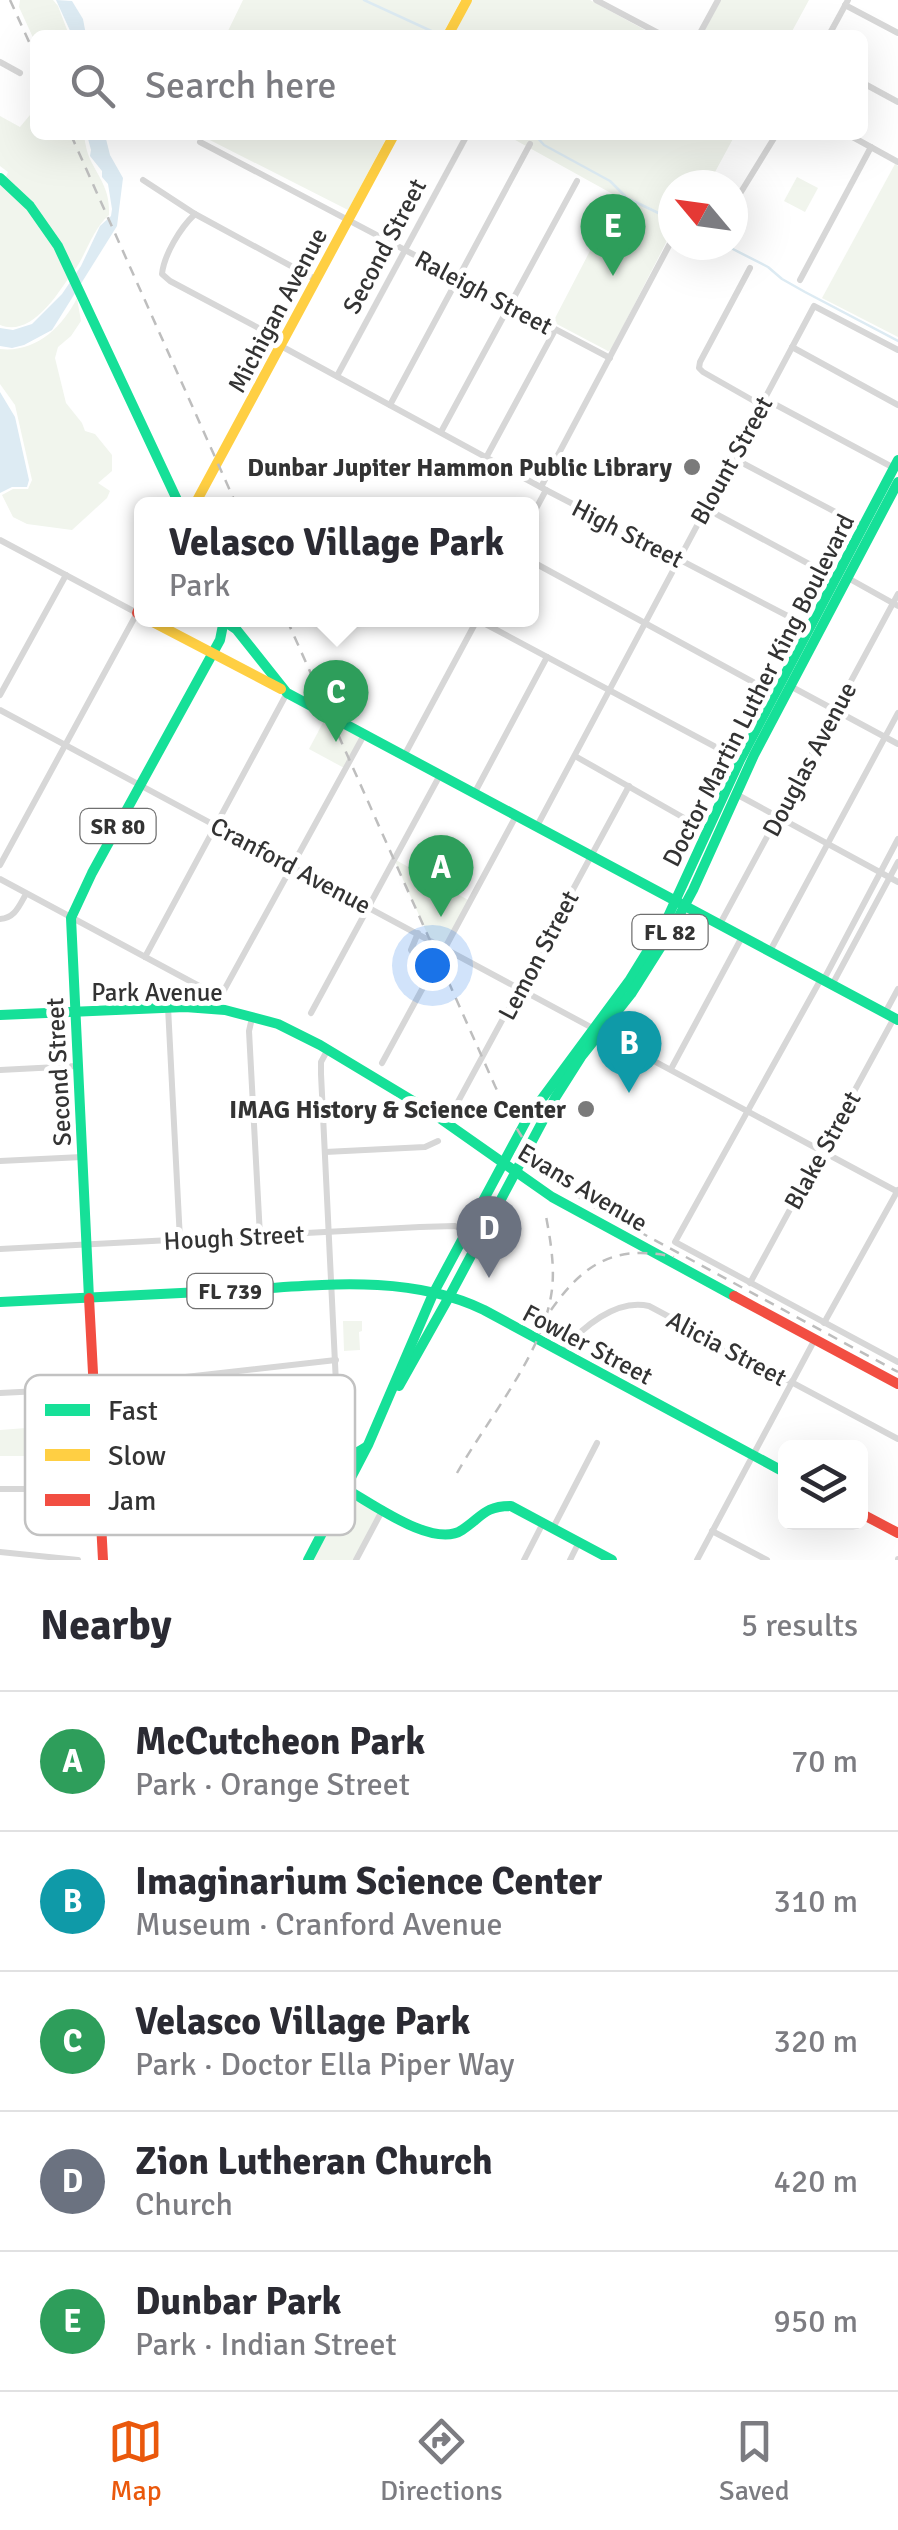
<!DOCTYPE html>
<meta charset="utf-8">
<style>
body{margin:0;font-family:Signika,sans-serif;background:#f7f7f7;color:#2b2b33}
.controls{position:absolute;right:30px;bottom:30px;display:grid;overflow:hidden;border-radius:15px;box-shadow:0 10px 40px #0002}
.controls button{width:90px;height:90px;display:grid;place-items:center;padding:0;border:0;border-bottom:2px solid #e1e1e2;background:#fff;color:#2b2b33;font:50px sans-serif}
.compass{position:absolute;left:658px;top:170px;width:90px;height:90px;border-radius:50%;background:#fff;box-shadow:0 10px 40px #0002;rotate:299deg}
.you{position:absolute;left:432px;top:965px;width:35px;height:35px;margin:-25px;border:8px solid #fff;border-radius:50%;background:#1a73e8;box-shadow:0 0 0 15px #1a73e833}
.badge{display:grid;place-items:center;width:65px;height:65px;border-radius:50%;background:#ea580c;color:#fff;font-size:32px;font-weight:700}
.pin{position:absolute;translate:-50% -82px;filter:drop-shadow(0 2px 5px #0008)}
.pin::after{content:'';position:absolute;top:52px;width:35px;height:30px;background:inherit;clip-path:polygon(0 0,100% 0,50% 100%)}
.popup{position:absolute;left:134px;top:497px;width:405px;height:130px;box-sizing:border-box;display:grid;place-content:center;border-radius:15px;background:#fff;filter:drop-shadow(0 2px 8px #0005);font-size:32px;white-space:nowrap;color:#7c7c81}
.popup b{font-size:38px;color:#2b2b33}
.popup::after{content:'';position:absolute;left:50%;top:100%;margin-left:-20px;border:20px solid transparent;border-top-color:#fff}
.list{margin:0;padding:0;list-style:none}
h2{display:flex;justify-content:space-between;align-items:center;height:130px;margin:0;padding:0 40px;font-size:42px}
h2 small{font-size:32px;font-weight:400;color:#7c7c81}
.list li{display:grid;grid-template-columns:65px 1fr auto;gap:30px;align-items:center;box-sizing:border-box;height:140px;padding:0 40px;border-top:2px solid #e1e1e2}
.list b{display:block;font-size:38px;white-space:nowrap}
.list p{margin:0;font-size:32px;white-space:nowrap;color:#7c7c81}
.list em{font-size:32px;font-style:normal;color:#7c7c81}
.icon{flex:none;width:55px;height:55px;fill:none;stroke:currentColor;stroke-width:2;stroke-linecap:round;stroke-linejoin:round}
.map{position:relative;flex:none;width:898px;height:1560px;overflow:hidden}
.search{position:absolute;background:#fff;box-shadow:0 10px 40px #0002;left:30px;right:30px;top:30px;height:110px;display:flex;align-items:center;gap:25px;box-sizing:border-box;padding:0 35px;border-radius:15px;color:#7c7c81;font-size:38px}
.sheet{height:830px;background:#fff}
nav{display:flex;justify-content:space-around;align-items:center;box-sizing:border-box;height:140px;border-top:2px solid #e1e1e2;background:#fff;font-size:28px;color:#7c7c81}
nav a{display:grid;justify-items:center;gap:5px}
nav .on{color:#ea580c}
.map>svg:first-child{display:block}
</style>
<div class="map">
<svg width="898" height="1560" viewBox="0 0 898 1560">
<rect width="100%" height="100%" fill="#fff"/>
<g fill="#f1f5ed">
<path d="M20,0h33l5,6 11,29h-34v7l-16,-35z"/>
<path d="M243,0h218l-19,35h-216z"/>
<path d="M470,0h120l64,35h-203z"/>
<path d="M721,0h88l-19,35h-88z"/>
<path d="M35,109v26h49c1,8 3,18 6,24 10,21 20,30 19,56 -17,15 -22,38 -35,56l-69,-92 3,-7 -8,-6v-50l20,11z"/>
<path d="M200,135h188l-40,75z"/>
<path d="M506,135h229l-27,50h-35v44l-62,121 -3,1 -55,-29 65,-125z"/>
<path d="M895,164l3,2v171l-76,-39z"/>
<path d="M797,177l21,11 -13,24 -21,-11z"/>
<path d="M0,184l36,33 34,59c-15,22 -40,61 -70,49z"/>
<path d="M77,298l4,23 -10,15 -13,11 -3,11 11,45 16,20 3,8 10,3 17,21v16l-14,12 12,8 -3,7 -35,32 -45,-6 -14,-7 -11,-22 11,-6h15l4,-9 -17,-75 -15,-21v-35c35,4 62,-21 77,-51z"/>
<path d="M327,715l37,20 -18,34 -37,-20z"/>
<path d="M394,859l76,42 -25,47 -15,-8z"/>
<path d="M343,1321h19v10l-3,1 1,18 -16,1z"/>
<path d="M39,1427l1,11h52v44l-64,2 -2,-28h-26v-26z"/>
<path d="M346,1489l37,21 -27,50h-48z"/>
</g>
<g fill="#ddebf3">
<path d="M56,0l16,1 11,18 3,16h-14z"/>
<path d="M87,135h18l5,20 13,23 -6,48 -65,104 -28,15 -12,3 -12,-2v-18l13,2 19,-6 30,-30 19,-28 19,-40 11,-10 1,-7 -4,-25 -6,-7v-6l-12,-15 1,-6z"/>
<path d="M0,392l15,25 14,63 -2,7h-15l-12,6z"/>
</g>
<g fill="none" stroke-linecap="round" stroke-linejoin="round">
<g stroke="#ddebf3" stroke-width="2.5">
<path d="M364,0l76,35"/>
<path d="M535,135l9,10 66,36 17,17 46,22"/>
<path d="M725,245l43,22 14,12 23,13 93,49"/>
</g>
<g stroke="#d7d7d7" stroke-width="6">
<path d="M596,0l66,35"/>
<path d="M845,5l53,28"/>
<path d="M699,35l19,-35"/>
<path d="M829,35l19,-35"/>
<path d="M0,62l20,11"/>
<path d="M863,83l35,19"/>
<path d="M849,135l49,27"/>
<path d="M200,142l410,216"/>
<path d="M143,180l52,34 120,65"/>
<path d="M733,205l43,-70"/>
<path d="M733,206l3,4 -3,5"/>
<path d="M195,214c-15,14 -31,41 -33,60l8,7 113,60"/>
<path d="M750,268l-50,94 -1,6 4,4 58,33"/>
<path d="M800,280l71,-133"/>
<path d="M281,346l265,144 263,137"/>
<path d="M792,347l106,58"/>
<path d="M337,376l130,-241"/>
<path d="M765,399l129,69"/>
<path d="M390,405l140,-261"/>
<path d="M441,432l136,-251"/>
<path d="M487,456l68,-126"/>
<path d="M733,458l129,68"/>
<path d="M541,487l132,-249"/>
<path d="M705,508l130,70"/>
<path d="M531,518l15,-28"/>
<path d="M0,540l137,73 -137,252"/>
<path d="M531,561l244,133"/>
<path d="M848,578l50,28"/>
<path d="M478,620l262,140"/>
<path d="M792,687l106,57"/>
<path d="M0,695l66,-120"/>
<path d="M0,710l898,482"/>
<path d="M404,756l73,-136"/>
<path d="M575,756l132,75"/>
<path d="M474,794l73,-137"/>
<path d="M736,794l162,88"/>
<path d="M537,826l277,-520 84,44"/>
<path d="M0,879l201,108 17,7 5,-2 141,-257"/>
<path d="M0,919c15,-1 19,-13 26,-25"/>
<path d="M720,924l178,-330"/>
<path d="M445,948l71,-132"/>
<path d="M770,951l128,-238"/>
<path d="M145,957l142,-264"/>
<path d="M821,979l-146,263 223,120"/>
<path d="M823,981l75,-142"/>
<path d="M832,985l66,-123"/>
<path d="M168,1007l12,233"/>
<path d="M311,1013l129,-238"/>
<path d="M885,1013l13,-24"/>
<path d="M252,1018l-3,13 11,205"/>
<path d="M382,1063l44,-81 1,-13 -16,-19 7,-17"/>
<path d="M671,1069l71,-132"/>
<path d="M0,1070l77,-4"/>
<path d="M447,1122l182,-336"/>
<path d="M325,1152l100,-5 13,-6"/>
<path d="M0,1161l82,-4"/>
<path d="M0,1249l420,-22 35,-1 12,5"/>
<path d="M750,1283l144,-265"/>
<path d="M824,1323l74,-133"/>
<path d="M562,1351c20,-23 54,-53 87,-45l249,133"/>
<path d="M0,1393l79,-4 257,-29"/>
<path d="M0,1489h346l-6,-23 -19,-392v-12l6,-11"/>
<path d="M553,1528l44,-85"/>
<path d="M712,1531l55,29"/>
<path d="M0,1552l78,8"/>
<path d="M356,1560l27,-51"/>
<path d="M524,1560l19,-37"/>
<path d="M570,1560l9,-18"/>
<path d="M697,1560l117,-219"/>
<path d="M898,1560v-1"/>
</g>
<g stroke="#16e098" stroke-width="10">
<path d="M0,178l30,28 28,40 121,258"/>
<path d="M224,621l12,8 51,64 611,327"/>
<path d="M0,1015l185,-8 40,3 53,14 42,21 108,65 124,87 182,99"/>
<path d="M433,1294l94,-175 102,-138 37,-60 74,-161 158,-300"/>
<path d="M449,1297l106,-199 26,-41 50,-63 41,-65 21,-39 61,-135 144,-273"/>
<path d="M89,1298l-18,-380 21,-45 128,-233 4,-20"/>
<path d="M0,1302c74,-4 147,-7 221,-11 86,-4 182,-20 263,19l302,163"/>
<path d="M399,1386l50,-89"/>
<path d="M340,1448c10,10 15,6 26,-1"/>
<path d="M346,1489c27,15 88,60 116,41 20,-13 22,-24 49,-24l101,54"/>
<path d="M308,1560l60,-115 65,-151"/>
</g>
<g stroke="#ffcf43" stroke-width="10">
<path d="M448,35l19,-35"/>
<path d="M195,504l199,-369"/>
<path d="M149,620l132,69"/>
</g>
<g stroke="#f24e42" stroke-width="10">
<path d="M141,605l-4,8 4,2"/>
<path d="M734,1296l164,88"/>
<path d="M89,1298l14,262"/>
<path d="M860,1513l38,20"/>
</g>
<g stroke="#bebebe" stroke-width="2.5" stroke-dasharray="10 8" stroke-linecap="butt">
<path d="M10,0l25,55"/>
<path d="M71,135l165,369"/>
<path d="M287,620l208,466c26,55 44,84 95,119l308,167"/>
<path d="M551,1310c33,-47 64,-66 123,-53"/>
<path d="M457,1473c30,-53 84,-117 94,-177 5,-27 -1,-59 -6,-85"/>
</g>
</g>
<g fill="#7a7a7a" stroke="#fff" stroke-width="4">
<circle cx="692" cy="467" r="10"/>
<circle cx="586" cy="1109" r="10"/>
</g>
<g text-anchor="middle" stroke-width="10" stroke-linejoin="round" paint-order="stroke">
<g fill="#fff" stroke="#707070" stroke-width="2.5">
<rect x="80.5" y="809" width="75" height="34" rx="8"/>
<rect x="632.5" y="915" width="75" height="34" rx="8"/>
<rect x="187.5" y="1274" width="85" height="34" rx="8"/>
</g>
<g font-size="22" font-weight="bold" fill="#333">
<text x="118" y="834">SR 80</text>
<text x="670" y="940">FL 82</text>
<text x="230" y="1299">FL 739</text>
</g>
<g font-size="25" fill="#333" stroke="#fff">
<text transform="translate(384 246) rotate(-62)" y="9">Second Street</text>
<text transform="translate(484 292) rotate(28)" y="9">Raleigh Street</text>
<text transform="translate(277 310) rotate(-62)" y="9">Michigan Avenue</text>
<text transform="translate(731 460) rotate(-61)" y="9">Blount Street</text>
<text transform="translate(628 533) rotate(27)" y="9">High Street</text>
<text transform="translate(758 690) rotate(-63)" y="9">Doctor Martin Luther King Boulevard</text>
<text transform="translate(809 759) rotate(-62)" y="9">Douglas Avenue</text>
<text transform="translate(291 865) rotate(28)" y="9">Cranford Avenue</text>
<text transform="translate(538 955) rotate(-62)" y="9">Lemon Street</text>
<text x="157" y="1001">Park Avenue</text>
<text transform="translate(58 1072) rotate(-93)" y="9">Second Street</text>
<text transform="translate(822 1150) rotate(-61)" y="9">Blake Street</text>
<text transform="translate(583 1187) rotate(31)" y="9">Evans Avenue</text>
<text transform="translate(234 1237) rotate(-3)" y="9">Hough Street</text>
<text transform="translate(588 1344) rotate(28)" y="9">Fowler Street</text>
<text transform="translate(727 1348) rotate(28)" y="9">Alicia Street</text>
</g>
<g font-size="25" font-weight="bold" fill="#333" stroke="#fff" text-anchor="end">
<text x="672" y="476">Dunbar Jupiter Hammon Public Library</text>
<text x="566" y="1118">IMAG History &amp; Science Center</text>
</g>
</g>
<rect x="25" y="1375" width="330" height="160" rx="15" fill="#fff" stroke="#c2c2c2" stroke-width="2.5"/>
<rect x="45" y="1404" width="45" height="12" fill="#16e098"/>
<rect x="45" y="1449" width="45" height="12" fill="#ffcf43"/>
<rect x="45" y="1494" width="45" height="12" fill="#f24e42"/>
<g font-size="28" fill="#333">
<text x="108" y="1420">Fast</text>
<text x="108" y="1465">Slow</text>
<text x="108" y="1510">Jam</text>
</g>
</svg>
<div class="controls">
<button><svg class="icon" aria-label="layers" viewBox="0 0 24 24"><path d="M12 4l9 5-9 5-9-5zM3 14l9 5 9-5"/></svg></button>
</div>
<svg class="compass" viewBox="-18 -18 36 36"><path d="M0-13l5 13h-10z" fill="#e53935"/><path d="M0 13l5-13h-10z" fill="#7c7c81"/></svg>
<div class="you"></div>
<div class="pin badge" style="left:441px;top:917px;background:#2e9e5b">A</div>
<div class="pin badge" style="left:629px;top:1093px;background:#0f9aa8">B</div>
<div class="pin badge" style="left:336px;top:742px;background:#2e9e5b">C</div>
<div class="popup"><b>Velasco Village Park</b>Park</div>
<div class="pin badge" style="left:489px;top:1278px;background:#6b7280">D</div>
<div class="pin badge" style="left:613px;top:276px;background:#2e9e5b">E</div>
<div class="search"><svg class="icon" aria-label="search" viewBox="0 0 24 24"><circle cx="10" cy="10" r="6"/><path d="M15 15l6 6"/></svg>Search here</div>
</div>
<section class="sheet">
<h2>Nearby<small>5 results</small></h2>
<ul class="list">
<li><span class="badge" style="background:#2e9e5b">A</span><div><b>McCutcheon Park</b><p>Park · Orange Street</p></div><em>70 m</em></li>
<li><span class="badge" style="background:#0f9aa8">B</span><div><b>Imaginarium Science Center</b><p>Museum · Cranford Avenue</p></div><em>310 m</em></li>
<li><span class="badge" style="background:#2e9e5b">C</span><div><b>Velasco Village Park</b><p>Park · Doctor Ella Piper Way</p></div><em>320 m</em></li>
<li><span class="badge" style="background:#6b7280">D</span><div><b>Zion Lutheran Church</b><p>Church</p></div><em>420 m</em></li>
<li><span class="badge" style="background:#2e9e5b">E</span><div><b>Dunbar Park</b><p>Park · Indian Street</p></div><em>950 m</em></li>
</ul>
</section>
<nav>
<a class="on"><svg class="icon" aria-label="map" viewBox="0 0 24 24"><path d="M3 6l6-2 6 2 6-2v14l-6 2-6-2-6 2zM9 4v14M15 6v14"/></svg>Map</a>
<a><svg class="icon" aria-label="directions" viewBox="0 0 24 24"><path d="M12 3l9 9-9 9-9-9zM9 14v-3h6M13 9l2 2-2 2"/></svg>Directions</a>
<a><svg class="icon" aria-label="saved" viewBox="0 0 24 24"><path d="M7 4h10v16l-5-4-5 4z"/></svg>Saved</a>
</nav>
